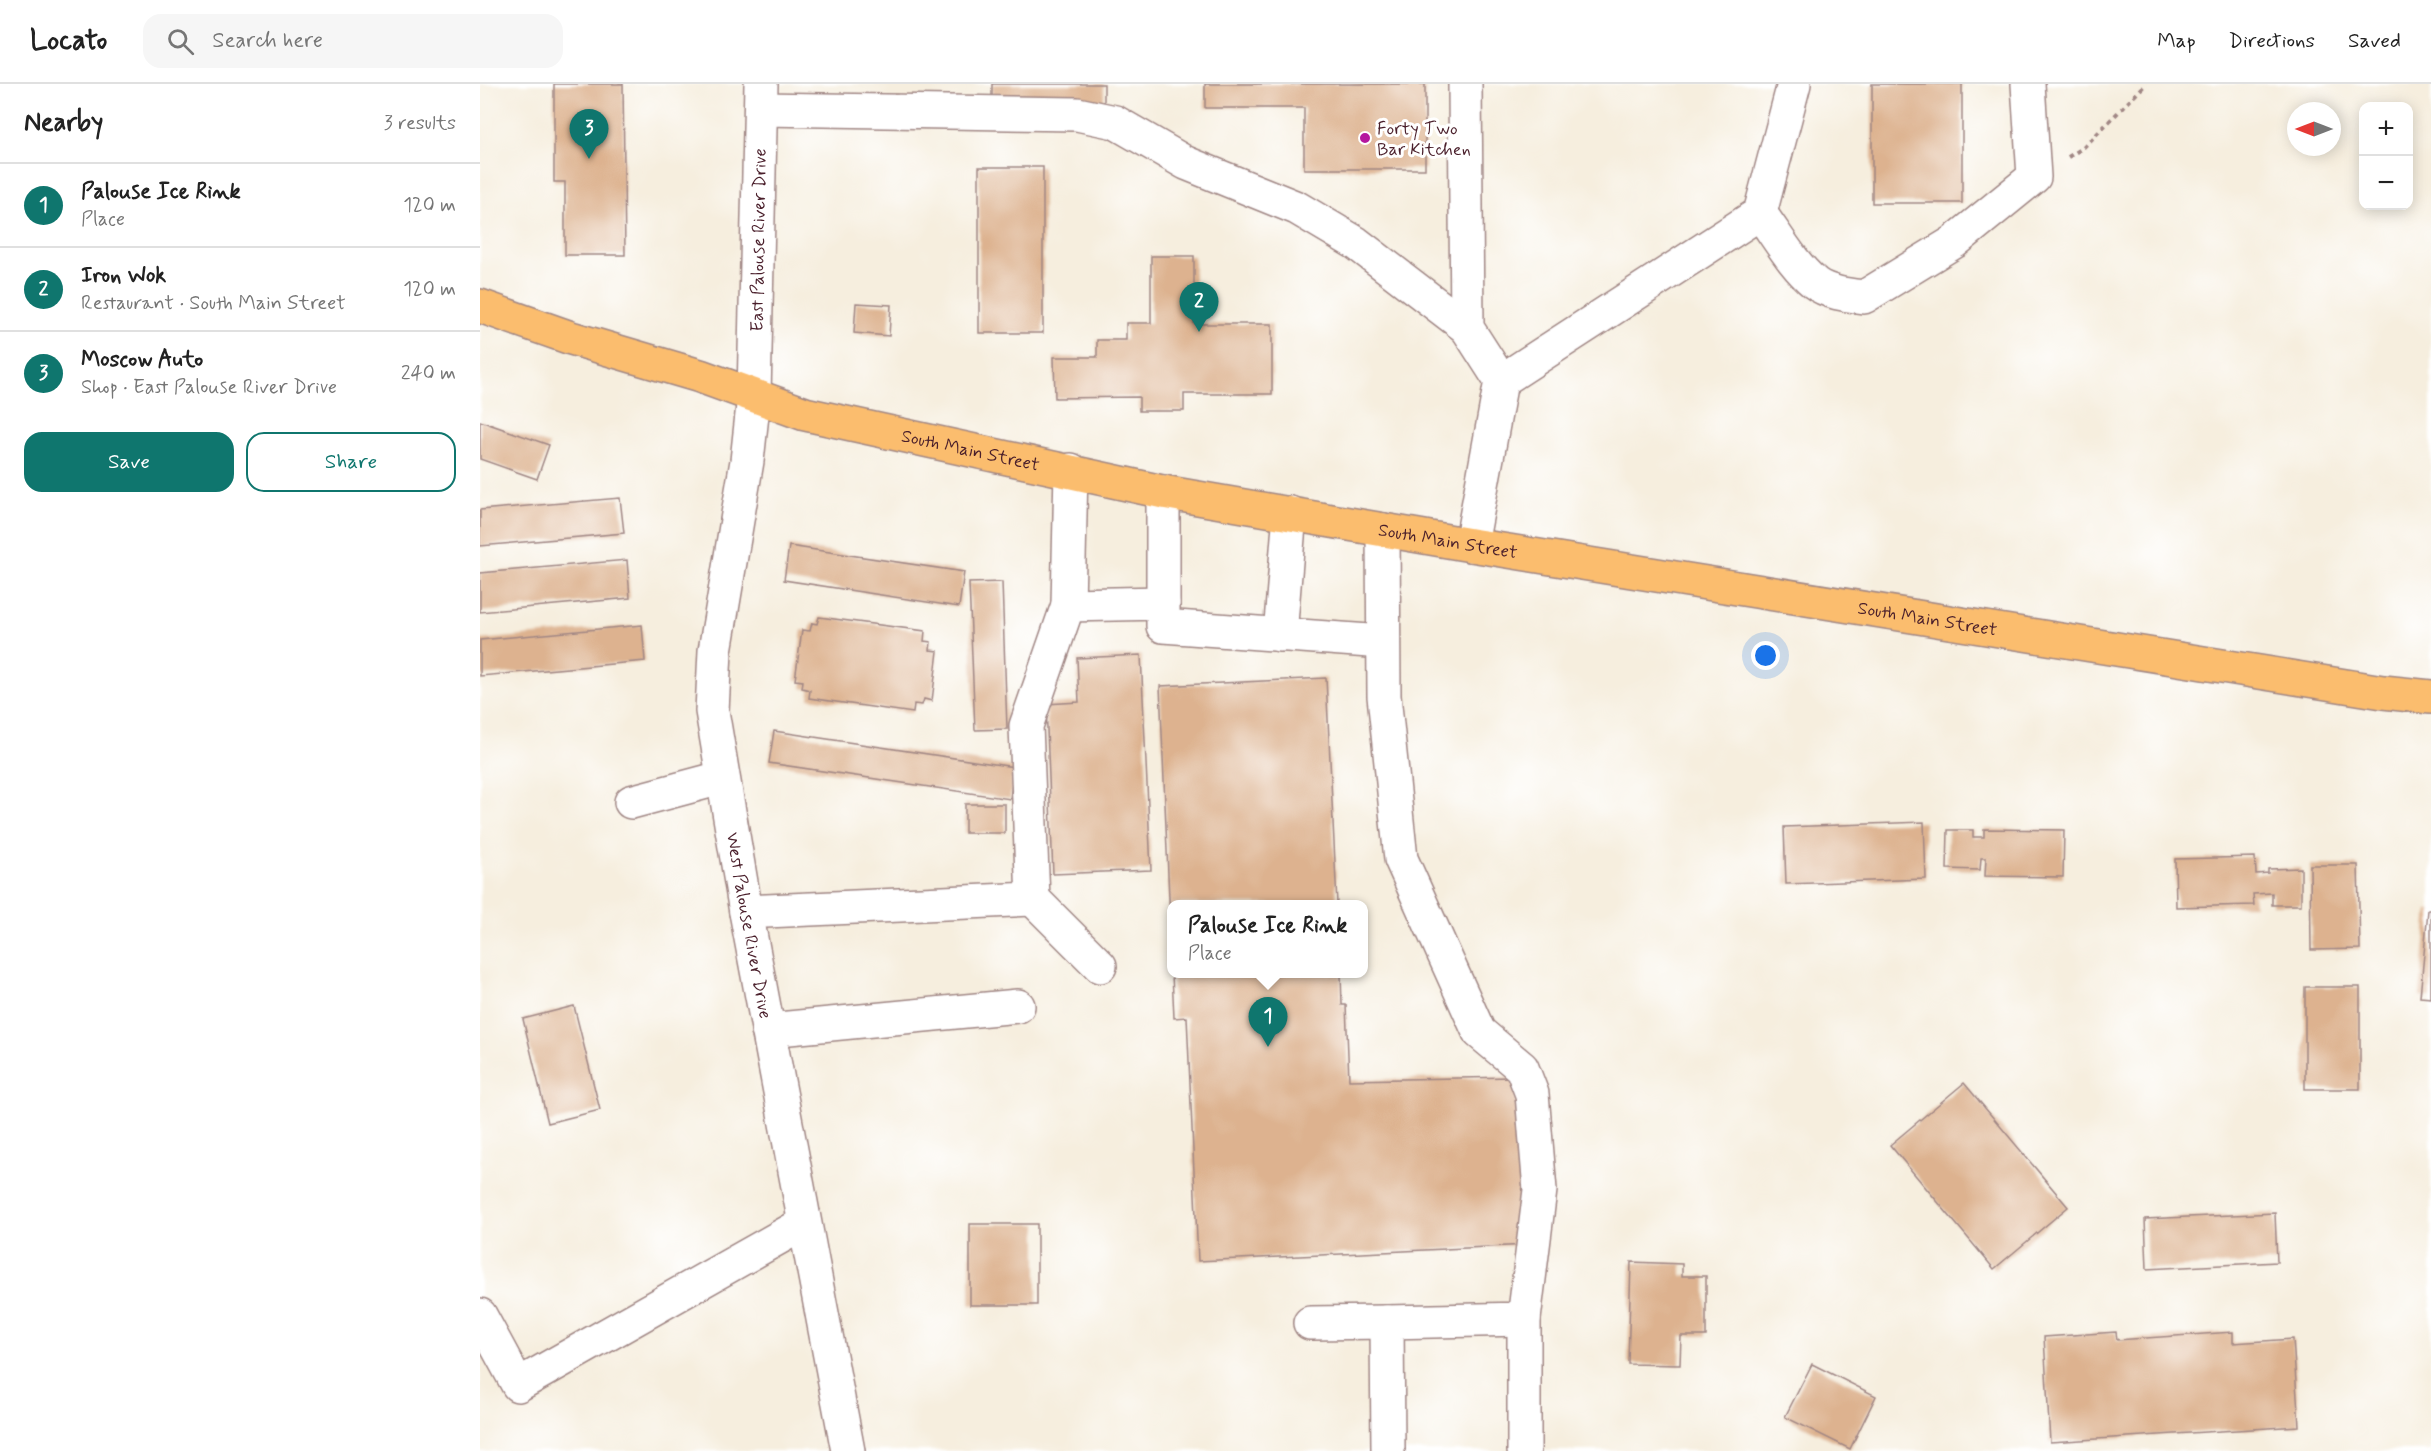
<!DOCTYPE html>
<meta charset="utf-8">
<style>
body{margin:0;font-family:Mynerve,sans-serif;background:#f6f6f6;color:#222}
.controls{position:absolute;right:18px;top:18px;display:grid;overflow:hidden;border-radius:12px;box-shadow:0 3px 15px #0003}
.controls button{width:54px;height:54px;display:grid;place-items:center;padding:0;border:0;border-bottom:2px solid #e0e0e0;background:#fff;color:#222;font:30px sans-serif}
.compass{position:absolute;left:1807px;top:18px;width:54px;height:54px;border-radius:50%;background:#fff;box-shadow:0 3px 15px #0003;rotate:270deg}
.you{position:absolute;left:1286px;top:572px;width:21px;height:21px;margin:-15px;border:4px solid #fff;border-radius:50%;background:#1a73e8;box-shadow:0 0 0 9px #1a73e833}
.badge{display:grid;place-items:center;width:39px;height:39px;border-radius:50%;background:#0f766e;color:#fff;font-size:20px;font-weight:700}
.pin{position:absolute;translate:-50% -50px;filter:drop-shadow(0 2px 3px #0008)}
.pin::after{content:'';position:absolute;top:32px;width:21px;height:18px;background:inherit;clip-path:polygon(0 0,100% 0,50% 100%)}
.popup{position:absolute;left:687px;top:816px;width:201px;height:78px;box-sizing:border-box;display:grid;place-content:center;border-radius:12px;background:#fff;filter:drop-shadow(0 2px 4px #0005);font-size:20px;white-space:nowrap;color:#767676}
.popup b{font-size:22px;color:#222}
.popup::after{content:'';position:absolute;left:50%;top:100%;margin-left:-12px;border:12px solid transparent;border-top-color:#fff}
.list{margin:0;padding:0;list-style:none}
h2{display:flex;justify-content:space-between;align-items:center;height:78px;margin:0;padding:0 24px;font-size:26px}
h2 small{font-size:20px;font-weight:400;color:#767676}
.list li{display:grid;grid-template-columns:39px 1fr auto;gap:18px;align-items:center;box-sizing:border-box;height:84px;padding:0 24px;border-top:2px solid #e0e0e0}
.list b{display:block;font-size:22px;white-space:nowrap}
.list p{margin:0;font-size:20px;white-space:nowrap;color:#767676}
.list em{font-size:20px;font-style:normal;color:#767676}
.actions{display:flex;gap:12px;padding:18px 24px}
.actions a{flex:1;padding:14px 0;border:2px solid #0f766e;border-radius:18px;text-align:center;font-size:21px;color:#0f766e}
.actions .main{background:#0f766e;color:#fff}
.icon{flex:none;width:33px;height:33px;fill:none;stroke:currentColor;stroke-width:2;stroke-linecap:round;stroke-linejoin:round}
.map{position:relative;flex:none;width:1951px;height:1367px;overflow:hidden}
header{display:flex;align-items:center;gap:36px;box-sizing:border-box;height:84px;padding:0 30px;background:#fff;border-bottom:2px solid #e0e0e0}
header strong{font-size:28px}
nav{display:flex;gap:33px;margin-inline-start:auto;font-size:21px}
.search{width:420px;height:54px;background:#f6f6f6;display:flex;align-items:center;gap:15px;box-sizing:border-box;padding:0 21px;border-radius:18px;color:#767676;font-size:22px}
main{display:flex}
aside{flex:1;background:#fff}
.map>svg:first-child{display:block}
</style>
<header>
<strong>Locato</strong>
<div class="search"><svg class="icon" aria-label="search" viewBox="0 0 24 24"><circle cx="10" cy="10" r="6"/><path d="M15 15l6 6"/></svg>Search here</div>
<nav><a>Map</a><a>Directions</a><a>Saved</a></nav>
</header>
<main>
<aside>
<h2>Nearby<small>3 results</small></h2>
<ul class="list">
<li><span class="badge">1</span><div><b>Palouse Ice Rink</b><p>Place</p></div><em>120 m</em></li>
<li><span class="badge">2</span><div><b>Iron Wok</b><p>Restaurant · South Main Street</p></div><em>120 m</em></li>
<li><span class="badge">3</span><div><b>Moscow Auto</b><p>Shop · East Palouse River Drive</p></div><em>240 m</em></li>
</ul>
<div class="actions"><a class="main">Save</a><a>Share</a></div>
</aside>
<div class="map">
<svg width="1951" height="1367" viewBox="0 0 1951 1367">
<rect width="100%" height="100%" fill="#fff"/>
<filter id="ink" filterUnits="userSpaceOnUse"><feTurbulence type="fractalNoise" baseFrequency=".0167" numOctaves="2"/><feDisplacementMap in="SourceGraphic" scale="12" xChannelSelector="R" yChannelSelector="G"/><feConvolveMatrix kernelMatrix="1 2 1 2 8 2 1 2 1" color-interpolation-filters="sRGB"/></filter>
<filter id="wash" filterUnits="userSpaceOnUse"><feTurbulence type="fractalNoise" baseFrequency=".008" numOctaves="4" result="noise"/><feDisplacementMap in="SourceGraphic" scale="24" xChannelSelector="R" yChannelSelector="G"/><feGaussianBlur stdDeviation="1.35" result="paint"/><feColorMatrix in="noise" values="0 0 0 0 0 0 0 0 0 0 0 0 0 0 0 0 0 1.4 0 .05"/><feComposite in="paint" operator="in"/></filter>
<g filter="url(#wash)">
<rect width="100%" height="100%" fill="#f6eede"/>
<g id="blocks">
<g fill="#ddb28f">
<path d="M74,0h69l2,171h-60v-73h-11z"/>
<rect x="512" y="0" width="112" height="22"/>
<path d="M725,0h220v85h-121v-61h-99z"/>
<rect x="1392" y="0" width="90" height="119"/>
<rect x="499" y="83" width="64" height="166"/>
<path d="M671,172h43v68h78v70h-88v17h-45v-14l-84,1 -1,-41h43v-17h29v-17h25z"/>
<path d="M376,219l35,2 -2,31 -35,-3z"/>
<path d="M0,337l69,24 -12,34 -57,-20z"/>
<path d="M140,414l4,35 -144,13v-36z"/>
<path d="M309,462l175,26 -5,35 -175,-27z"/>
<path d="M147,476l3,38 -150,14v-39z"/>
<path d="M522,498l5,147 -32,1 -6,-147z"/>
<path d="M339,533l106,14 -1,10 7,1 -1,8 8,1 -6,50 -8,-2 -2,6 -8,-1 -1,9 -104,-15 1,-8 -8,-2 1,-7 -8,-1 7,-50 8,1 2,-8 5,1z"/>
<path d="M162,541l3,36 -165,15v-36z"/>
<path d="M661,571l10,215 -98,4 -7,-170 33,-2 -2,-44z"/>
<path d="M846,594l11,226h-165l-2,17 -10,-235z"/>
<path d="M294,647l240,36 -4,32 -241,-36z"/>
<rect x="485" y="720" width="40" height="29"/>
<path d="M1444,738l2,57 -140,5 -2,-57z"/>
<path d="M1504,745l80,1 -1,47 -78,-1 1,-18h-5l-1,12 -33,-1 1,-39h25v7h11z"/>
<path d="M1775,773l1,17 12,-1v-4l33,-1v37h-29v-12l-19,1 1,11 -78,2 -1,-48z"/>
<path d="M1830,781h48l2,84 -49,1z"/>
<path d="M1948,826h3v88l-11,-1z"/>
<path d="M692,890h169l1,31h4l3,75 165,-3 14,168 -330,16 -11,-244 -13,1z"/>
<rect x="1825" y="903" width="55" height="102"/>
<path d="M94,922l26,104 -52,13 -25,-104z"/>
<path d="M1484,999l104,124 -74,62 -104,-124z"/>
<path d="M1795,1129l2,49 -130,7 -2,-50z"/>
<rect x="490" y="1140" width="67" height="81"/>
<path d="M1151,1178l51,2v12h24v60h-25l-1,29 -52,-1z"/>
<path d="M1636,1248l1,8 116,-8v11l60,-4 6,87 -249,16 -6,-105z"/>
<path d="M1332,1280l64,32 -26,53 -65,-32z"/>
</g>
</g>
</g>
<g filter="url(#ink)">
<use href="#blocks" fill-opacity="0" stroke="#a08684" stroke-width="1.5"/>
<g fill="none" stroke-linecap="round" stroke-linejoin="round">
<defs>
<g id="minor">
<path id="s1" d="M281,0l-7,312 -7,65 -32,190 -3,60 34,201 102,539"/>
<path d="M985,0l2,244 34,53 -30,164"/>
<path d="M281,25l316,5 38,8 71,41 111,45 59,35 111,85"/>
<path d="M1280,129c17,23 33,52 55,70 13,10 33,12 49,14l90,-55 80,-65 -6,-93"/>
<path d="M1021,297l259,-168 34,-129"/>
<path d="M591,386l-3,135 95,-2"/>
<path d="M683,408v134l220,16"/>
<path d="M903,446l1,166 17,163 78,173 43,36 10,26 8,96 -16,129 -137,3 1,129"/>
<path d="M800,551l10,-122"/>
<path d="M151,718l90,-24"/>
<path d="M553,815l67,67"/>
<path d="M266,828l287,-13 -7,-173 42,-121"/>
<path d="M288,946l250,-24"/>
<path d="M0,1231l38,70 285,-161"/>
<path d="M830,1239l77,-1"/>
<path d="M1044,1367v-132"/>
</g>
<g id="highway">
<path id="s2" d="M0,222l91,32 129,38 105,38 358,78 308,53 912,147 48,5"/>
</g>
</defs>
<use href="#minor" stroke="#a08684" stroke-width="36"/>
<use href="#highway" stroke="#a08684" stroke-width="36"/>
<path stroke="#a08684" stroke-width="4" stroke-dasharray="4.5 4.5" stroke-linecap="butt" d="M1588,73l15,-9 63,-64"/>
<use href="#minor" stroke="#fff" stroke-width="33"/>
<use href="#highway" stroke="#fbbd6e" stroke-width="33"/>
</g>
</g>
<circle fill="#b5179e" stroke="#fff" stroke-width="2" cx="885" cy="54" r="6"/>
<g text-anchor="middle" stroke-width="6" stroke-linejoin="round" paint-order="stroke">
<g font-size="18" fill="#4a1f2b" stroke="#fff" text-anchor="start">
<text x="897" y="50">Forty Two<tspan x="897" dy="21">Bar Kitchen</tspan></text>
</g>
<g font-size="18" fill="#4a1f2b" stroke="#fff">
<text transform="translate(278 156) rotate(-89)" y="6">East Palouse River Drive</text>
<text dy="6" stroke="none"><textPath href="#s2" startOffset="512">South Main Street</textPath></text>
<text dy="6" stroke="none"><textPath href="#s2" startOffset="998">South Main Street</textPath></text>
<text dy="6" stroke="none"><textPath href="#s2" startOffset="1484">South Main Street</textPath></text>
<text dy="6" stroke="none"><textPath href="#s1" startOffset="848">West Palouse River Drive</textPath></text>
</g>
</g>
</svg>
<div class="controls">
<button>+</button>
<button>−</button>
</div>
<svg class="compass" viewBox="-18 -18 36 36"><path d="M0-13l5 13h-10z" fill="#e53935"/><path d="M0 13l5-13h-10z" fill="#767676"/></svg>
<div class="you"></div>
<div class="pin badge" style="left:788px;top:963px">1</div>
<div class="popup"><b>Palouse Ice Rink</b>Place</div>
<div class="pin badge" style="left:719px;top:248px">2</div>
<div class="pin badge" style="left:109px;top:75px">3</div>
</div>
</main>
